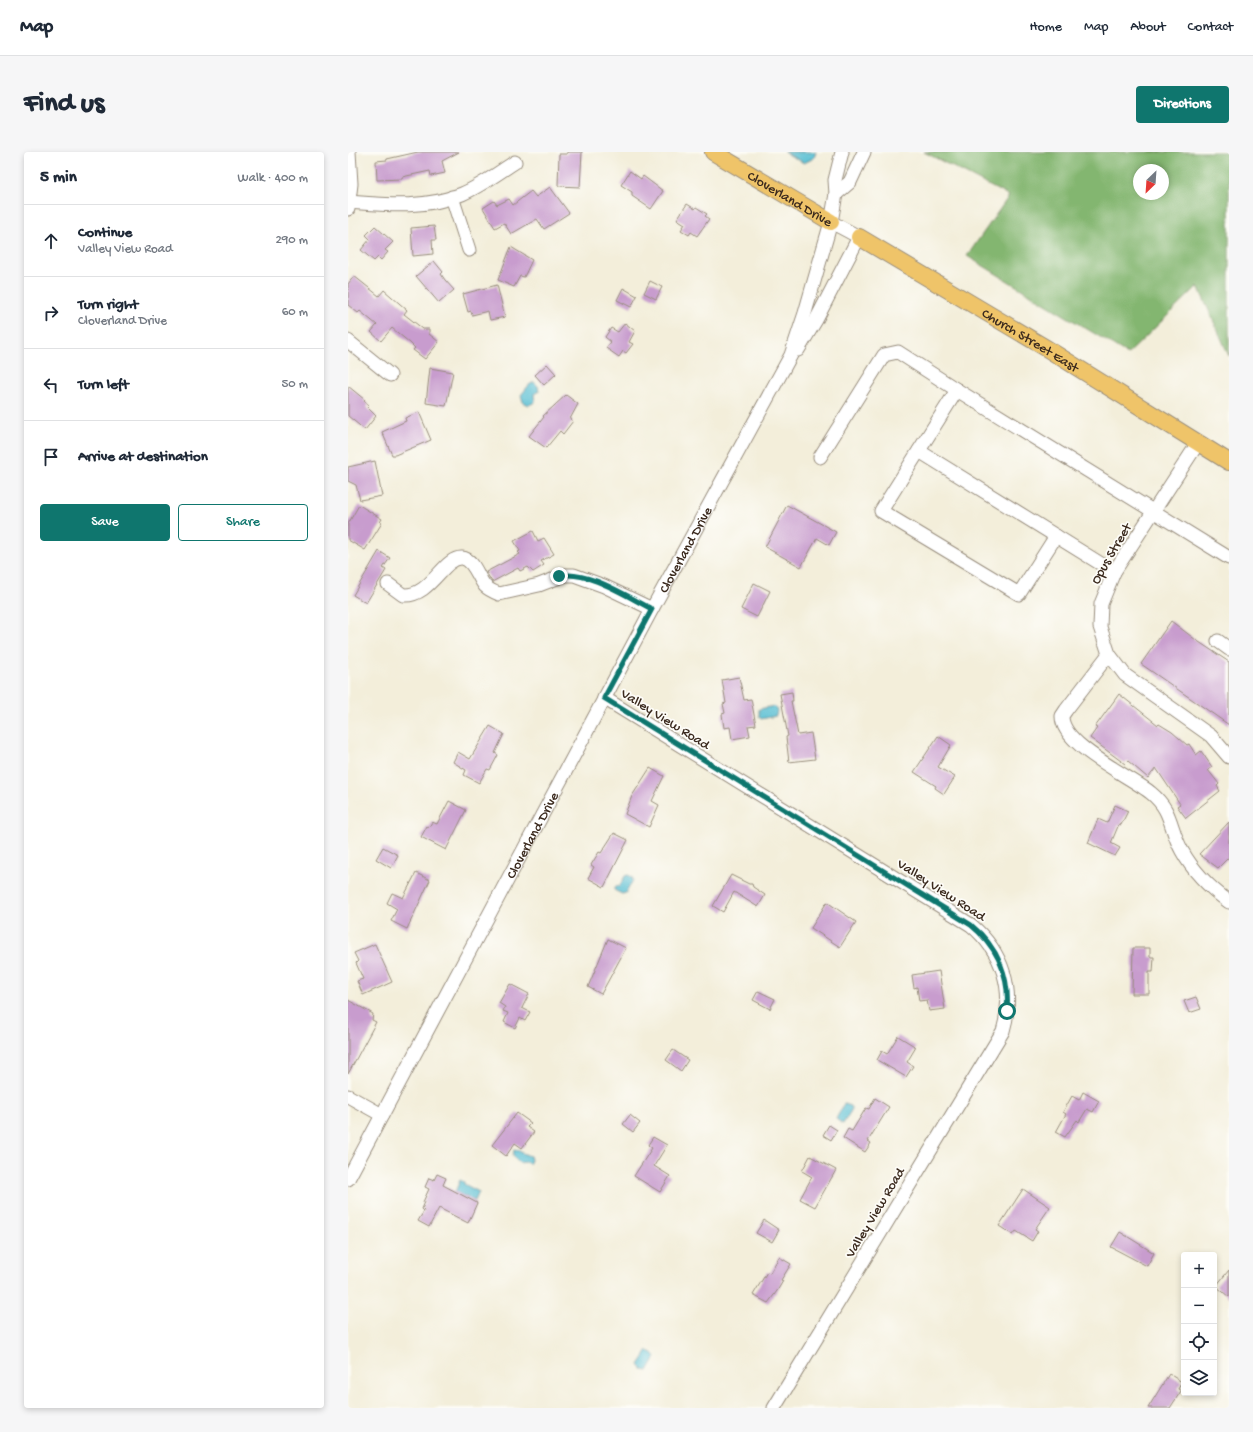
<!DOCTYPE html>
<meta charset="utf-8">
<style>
body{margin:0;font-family:"Gochi Hand",sans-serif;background:#f6f6f7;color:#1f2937}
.controls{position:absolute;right:12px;bottom:12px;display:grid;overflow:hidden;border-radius:4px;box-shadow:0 2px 6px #0003}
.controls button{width:36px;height:36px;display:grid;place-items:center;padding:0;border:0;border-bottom:1px solid #e0e1e3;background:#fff;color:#1f2937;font:20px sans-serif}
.compass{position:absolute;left:785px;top:12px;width:36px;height:36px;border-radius:50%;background:#fff;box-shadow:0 2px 6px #0003;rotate:205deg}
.stop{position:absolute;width:12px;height:12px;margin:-9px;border:3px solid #0f766e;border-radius:50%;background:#fff}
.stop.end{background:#0f766e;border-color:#fff;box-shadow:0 1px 4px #0008}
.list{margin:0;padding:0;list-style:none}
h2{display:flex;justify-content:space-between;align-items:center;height:52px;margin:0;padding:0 16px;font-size:17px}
h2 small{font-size:13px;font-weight:400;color:#747a83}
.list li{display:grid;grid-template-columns:26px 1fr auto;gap:12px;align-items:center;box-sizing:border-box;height:72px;padding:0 16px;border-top:1px solid #e0e1e3}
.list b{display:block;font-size:15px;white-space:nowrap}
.list p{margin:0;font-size:13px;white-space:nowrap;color:#747a83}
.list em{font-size:13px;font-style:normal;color:#747a83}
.actions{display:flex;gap:8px;padding:12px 16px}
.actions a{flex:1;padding:9px 0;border:1px solid #0f766e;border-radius:4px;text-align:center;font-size:14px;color:#0f766e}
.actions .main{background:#0f766e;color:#fff}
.icon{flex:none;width:22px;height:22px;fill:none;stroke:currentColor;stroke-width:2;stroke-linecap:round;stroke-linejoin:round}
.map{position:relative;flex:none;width:881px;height:1256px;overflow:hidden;border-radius:4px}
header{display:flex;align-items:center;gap:24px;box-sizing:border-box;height:56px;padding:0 20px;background:#fff;border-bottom:1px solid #e0e1e3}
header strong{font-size:19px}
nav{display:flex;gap:22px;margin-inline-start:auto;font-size:14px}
.intro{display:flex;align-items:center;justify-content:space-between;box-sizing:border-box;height:96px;padding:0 24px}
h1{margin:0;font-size:28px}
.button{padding:10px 18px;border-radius:4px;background:#0f766e;color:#fff;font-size:14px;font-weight:700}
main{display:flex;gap:24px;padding:0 24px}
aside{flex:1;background:#fff;border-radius:4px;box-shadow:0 2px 6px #0003}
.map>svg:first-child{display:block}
</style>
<header>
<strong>Map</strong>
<nav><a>Home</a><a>Map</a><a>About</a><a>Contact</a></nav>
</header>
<div class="intro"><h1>Find us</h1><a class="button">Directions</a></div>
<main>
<aside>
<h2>5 min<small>Walk · 400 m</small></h2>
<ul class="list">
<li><svg class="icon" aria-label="ahead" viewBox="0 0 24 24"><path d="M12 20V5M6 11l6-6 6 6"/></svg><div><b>Continue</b><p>Valley View Road</p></div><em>290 m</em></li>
<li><svg class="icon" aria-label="right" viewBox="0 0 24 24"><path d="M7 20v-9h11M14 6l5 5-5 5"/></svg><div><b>Turn right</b><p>Cloverland Drive</p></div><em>60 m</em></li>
<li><svg class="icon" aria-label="left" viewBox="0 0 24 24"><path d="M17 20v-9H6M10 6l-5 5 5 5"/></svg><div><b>Turn left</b></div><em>50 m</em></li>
<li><svg class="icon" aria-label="arrive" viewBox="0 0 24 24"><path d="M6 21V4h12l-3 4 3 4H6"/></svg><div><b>Arrive at destination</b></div></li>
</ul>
<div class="actions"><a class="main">Save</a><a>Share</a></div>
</aside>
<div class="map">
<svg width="881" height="1256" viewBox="0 0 881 1256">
<rect width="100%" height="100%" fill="#fdfcf7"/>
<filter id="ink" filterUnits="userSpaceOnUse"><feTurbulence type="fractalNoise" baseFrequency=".025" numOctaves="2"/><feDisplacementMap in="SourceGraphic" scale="8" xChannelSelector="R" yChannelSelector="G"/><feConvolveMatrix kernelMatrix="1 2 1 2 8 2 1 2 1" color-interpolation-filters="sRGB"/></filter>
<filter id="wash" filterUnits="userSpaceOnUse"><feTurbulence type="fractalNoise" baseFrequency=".012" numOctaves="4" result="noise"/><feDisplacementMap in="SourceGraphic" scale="16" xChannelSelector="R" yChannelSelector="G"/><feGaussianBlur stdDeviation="0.9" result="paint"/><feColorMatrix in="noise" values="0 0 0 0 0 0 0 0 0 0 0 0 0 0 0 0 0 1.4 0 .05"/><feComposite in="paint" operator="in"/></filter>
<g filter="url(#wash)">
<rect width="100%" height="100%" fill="#f3eeda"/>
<path fill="#83b670" stroke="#5f7047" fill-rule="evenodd" d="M576,0h305v204l-31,-70 -70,68 -161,-98 42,-60zM791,18h24v24h-24z"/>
<g fill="#55bdd2" stroke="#487478">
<path d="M436,0h32l-2,6 -10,5z"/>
<path d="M186,230l4,4 1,5 -5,3 1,8 -6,3 -6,-3 -2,-7 8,-10z"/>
<path d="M426,554l3,5 -1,5 -15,3 -2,-2v-8z"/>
<path d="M280,723l4,2 1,3 -7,13 -4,1 -8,-4 2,-4 3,1 6,-11z"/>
<path d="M496,952l6,2 2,3 -9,15 -7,-5z"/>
<path d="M166,998h4l4,3 8,3 1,4 -2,4 -3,-2 -7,1 -6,-7z"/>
<path d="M112,1028l4,2v2l15,8 -4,9 -20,-9z"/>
<path d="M300,1199l5,2 3,4 -8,14 -5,-1 -4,-5z"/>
</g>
<g id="blocks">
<g fill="#c89cce">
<path d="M70,0h41l-17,9 3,12 -14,3 -1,-5 -28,6v2l-25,1 -1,-19 11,-1v-1z"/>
<path d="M219,0h15l-2,35 -22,-1 1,-32h8z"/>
<path d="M282,19l11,8 2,-3 20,15 -12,18 -19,-13v-4l-11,-7z"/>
<path d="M202,35l19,26 -25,16 -7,-10 -26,15 -7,-11 -9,5 -12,-20 11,-7 3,4 12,-6 4,6 18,-14 5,6z"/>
<path d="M339,52l8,5 1,-2 11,7 -2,2 4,3 -12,17 -6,-4 -2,3 -8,-5 4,-6 -8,-5z"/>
<path d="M27,74l18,16 -8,8 3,2 -7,8 -3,-3 -4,4 -13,-11 9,-11 -4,-4z"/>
<path d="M86,74l2,14h-4l1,14 -20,2 -2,-28z"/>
<path d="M163,95l21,13 -8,17 -4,-1 -6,11 -16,-7z"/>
<path d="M86,109l9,11 -2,2 4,6 9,10 -15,13 -23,-27z"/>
<path d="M6,124l25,20 5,-6 23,20 -3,4 19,15h6v5l10,8 -14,17 -12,-9 2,-2 -5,-5 -18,-15 -11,13 -10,-9 6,-7 -17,-14 -2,2 -10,-8v-21z"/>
<path d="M302,129l12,6 -6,12 -12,-6z"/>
<path d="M149,133l8,32 -15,3 -2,-9 -16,4 -1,-4 -3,1 -5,-18z"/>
<path d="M275,136l14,8 -6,11 -14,-7z"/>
<path d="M277,171l10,8 -6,11 4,2 -7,9 -3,-2 -4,6 -13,-9 5,-6 -6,-5 6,-9 7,4z"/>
<path d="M199,212l9,10 -12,11 -9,-10z"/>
<path d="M82,216l23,4 -7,34 -20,-3z"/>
<path d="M0,234l17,14 -1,1 5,4 -2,2 9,9 -11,14 -17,-14z"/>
<path d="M218,243l12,9 -8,15 3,2 -10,13 -3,-3 -14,17 -17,-12 15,-19 -1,-1z"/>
<path d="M71,260l12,28 -36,15h-3l-10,-23 24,-11 -1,-3z"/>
<path d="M27,309l7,35 -22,4 -4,-15 -8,-4v-14z"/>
<path d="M11,353l23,14 -2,3 2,1 -17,27 -17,-10v-16z"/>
<path d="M439,353l49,27 -7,13 -12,-7 -16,29 -36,-20z"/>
<path d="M185,379l5,10 6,-3 10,16 -13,7 3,4 -11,7 -5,-5 -8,4 -2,-3 -26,14 -6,-10 34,-18 -2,-2 2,-1 -6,-10z"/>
<path d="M31,399l11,7 -7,10 3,2 -20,33 -13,-8z"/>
<path d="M406,431l16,8 -13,26 -16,-8z"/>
<path d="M823,469l25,19 33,22v63l-88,-61z"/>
<path d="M391,525l5,23 7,-1 5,26 -8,1 2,10 -18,3 -2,-12 -6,1 -2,-14 3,-1 -2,-9 3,-1 -4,-23z"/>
<path d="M444,540l1,9h-2l7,34 13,-2 4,26 -26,3 -3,-25 2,-1 -8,-42z"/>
<path d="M771,542l39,31 1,-1 13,8 15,13 2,-1 7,11 5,-4 11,16 -4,3 11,14 -2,2 3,5 -34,27 -9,-12 3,-2 -24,-36 -8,10 -20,-17 -3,3 -35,-26 7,-10 -2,-1z"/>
<path d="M142,574l14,8 -9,19 3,2 -8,15 -3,-1 -8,14 -15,-8 2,-5 -13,-8 5,-10 12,7z"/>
<path d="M590,584l13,9 -13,22 17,10 -11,17 -9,-6 1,-2 -22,-14z"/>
<path d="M302,616l14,8 -12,25 7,4 -10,22 -24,-13 7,-18z"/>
<path d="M101,649l17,9 -20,40 -25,-13 6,-11 2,1 3,-5 5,2z"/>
<path d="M767,653l13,6 -7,14 -2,-1 -8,19 9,5 -5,8 -27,-13 10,-24 9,4z"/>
<path d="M881,670v35l-11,11 -19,-14z"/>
<path d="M266,681l14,7 -24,47 -16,-9 6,-11 -3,-2 8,-13 2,1z"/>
<path d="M35,695l15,8 -7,13 -15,-9z"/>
<path d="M68,721l14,7 -23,49 -16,-8 6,-12 -10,-6 5,-10 11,5z"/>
<path d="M383,723l18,9h3l1,3 12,8 -7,12 -24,-15 -11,20 -10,-6z"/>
<path d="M479,750l29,20 -16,25 -29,-19z"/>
<path d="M260,787l18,9 -25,46 -13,-7z"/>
<path d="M27,792l17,38 -29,13 -6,-14 6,-2 -7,-16 2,-2 -4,-8z"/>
<path d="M785,796h17v9h4l-1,15h-4v22h-17z"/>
<path d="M591,819l6,38 -16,2 -2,-11 -8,1 -2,-14 -3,1 -2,-13z"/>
<path d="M162,832l19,10 -7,14 8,4 -5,9 -5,-3 -5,10 -11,-6 4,-9 -5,-2 2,-4 -6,-4z"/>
<path d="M410,839l17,8 -5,10 -17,-9z"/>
<path d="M848,845l5,12 -12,4 -5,-12z"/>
<path d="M0,848l25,14 -1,6 4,2 -28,52z"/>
<path d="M550,884l18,11 -9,15 6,4 -7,11 -29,-17 5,-9 5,3z"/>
<path d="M325,898l15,10 -7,11 -15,-11z"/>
<path d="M735,940l16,9 -6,11 -6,-3 -8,13 -2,-2 -12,17 -9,-5 10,-18 -3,-2 9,-16 7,4z"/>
<path d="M527,946l14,9 -21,34 3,2 -6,9 -22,-14 5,-9 4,2 14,-23 3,1z"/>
<path d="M169,961l14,10 -4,4 7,5 -12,16 -7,-5 -9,13 -14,-11z"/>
<path d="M282,963l10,8 -7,9 -10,-8z"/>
<path d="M481,973l8,5 -6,10 -8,-5z"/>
<path d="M305,985l14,8 -13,21 16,10 -10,16 -26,-16 18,-28 -4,-3z"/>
<path d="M462,1004l26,14 -21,37 -15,-8 12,-22 -10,-6z"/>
<path d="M89,1022l9,4 -3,7 34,18 -9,20 -29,-15 -10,19 -11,-6 6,-10 -2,-2 3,-7h-2l6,-13 -4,-2 4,-9 5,2z"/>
<path d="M675,1037l27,18 -15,22 3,2 -6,10 -16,-10 -3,4 -14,-9z"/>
<path d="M416,1068l15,10 -7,12 -16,-9z"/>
<path d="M772,1080l34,21 -7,13 -36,-19z"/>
<path d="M431,1105l12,7 -10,16 2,1 -6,10 -9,12 -15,-8 14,-23 3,1z"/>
<path d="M881,1118v27l-13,-11z"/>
<path d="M821,1222l13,8 -4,7 3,2 -11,17h-22z"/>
</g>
</g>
</g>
<g filter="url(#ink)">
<use href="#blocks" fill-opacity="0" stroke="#978c7c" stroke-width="1"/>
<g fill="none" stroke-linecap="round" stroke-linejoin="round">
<defs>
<g id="minor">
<path d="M488,42l14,-12 14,-30"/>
<path d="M104,45l17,53"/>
<path d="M1,50c38,3 77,7 113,-8 19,-8 36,-21 53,-32"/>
<path d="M0,57l3,-25 -2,-32"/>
<path d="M0,189l42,34"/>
<path d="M450,198l18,-30 43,-83 -28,-15"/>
<path d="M609,238l-76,121 138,83 37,-58"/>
<path d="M850,291l-84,129 -13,32 -1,23 9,27 16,21 86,61 18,21"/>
<path d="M571,299l195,121"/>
<path d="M472,305l64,-102 14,-3 59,38 272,168"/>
<path d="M40,432l15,11c28,2 40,-38 59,-37 12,1 16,20 23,28 4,4 9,6 14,8l40,-9 26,-10h9l30,11 48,23"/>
<path d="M870,489l11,8"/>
<path d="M761,502l-43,56 -4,6c-1,29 68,60 89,77 22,18 18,35 31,58 11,20 28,37 47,51"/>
<path d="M256,546l367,227c32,27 44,65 32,106l-229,377"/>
<path d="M0,944l34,19"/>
<path id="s1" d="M0,1027l304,-570 139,-254 14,-42 26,-91 5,-28 -1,-14 7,-28"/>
</g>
<g id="major">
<path id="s2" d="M365,0l118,70"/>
<path id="s3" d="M511,85l187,111 183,114"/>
</g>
</defs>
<use href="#minor" stroke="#978c7c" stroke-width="15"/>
<use href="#major" stroke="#978c7c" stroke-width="18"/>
<use href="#minor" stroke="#fff" stroke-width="13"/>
<use href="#major" stroke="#efc469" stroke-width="16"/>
</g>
</g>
<g fill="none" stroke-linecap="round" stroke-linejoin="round" filter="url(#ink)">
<path stroke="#0f766e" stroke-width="5" d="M211,424c27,-7 69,21 93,33l-48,89 367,227c27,22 39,52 36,86"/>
</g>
<g text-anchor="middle" stroke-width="3.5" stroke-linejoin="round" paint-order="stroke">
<g font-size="14" fill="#3b2a1e" stroke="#fdfcf7">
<text dy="5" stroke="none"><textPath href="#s2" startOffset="90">Cloverland Drive</textPath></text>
<text dy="5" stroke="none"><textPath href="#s3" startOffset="200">Church Street East</textPath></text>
<text dy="5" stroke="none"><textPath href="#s1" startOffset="714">Cloverland Drive</textPath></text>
<text transform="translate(762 401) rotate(-60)" y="5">Opus Street</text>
<text transform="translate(318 566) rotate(32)" y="5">Valley View Road</text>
<text dy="5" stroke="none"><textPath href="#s1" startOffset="390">Cloverland Drive</textPath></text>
<text transform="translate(594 737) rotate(33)" y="5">Valley View Road</text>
<text transform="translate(526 1060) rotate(-59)" y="5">Valley View Road</text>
</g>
</g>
</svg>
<div class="controls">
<button>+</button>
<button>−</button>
<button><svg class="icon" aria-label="locate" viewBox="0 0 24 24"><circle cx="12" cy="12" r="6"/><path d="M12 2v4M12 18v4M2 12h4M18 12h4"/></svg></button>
<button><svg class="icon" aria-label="layers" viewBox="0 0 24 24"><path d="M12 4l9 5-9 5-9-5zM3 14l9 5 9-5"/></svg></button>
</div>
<svg class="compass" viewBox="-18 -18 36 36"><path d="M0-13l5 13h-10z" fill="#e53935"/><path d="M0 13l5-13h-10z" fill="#747a83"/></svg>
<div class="stop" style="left:659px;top:859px"></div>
<div class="stop end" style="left:211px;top:424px"></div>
</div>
</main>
